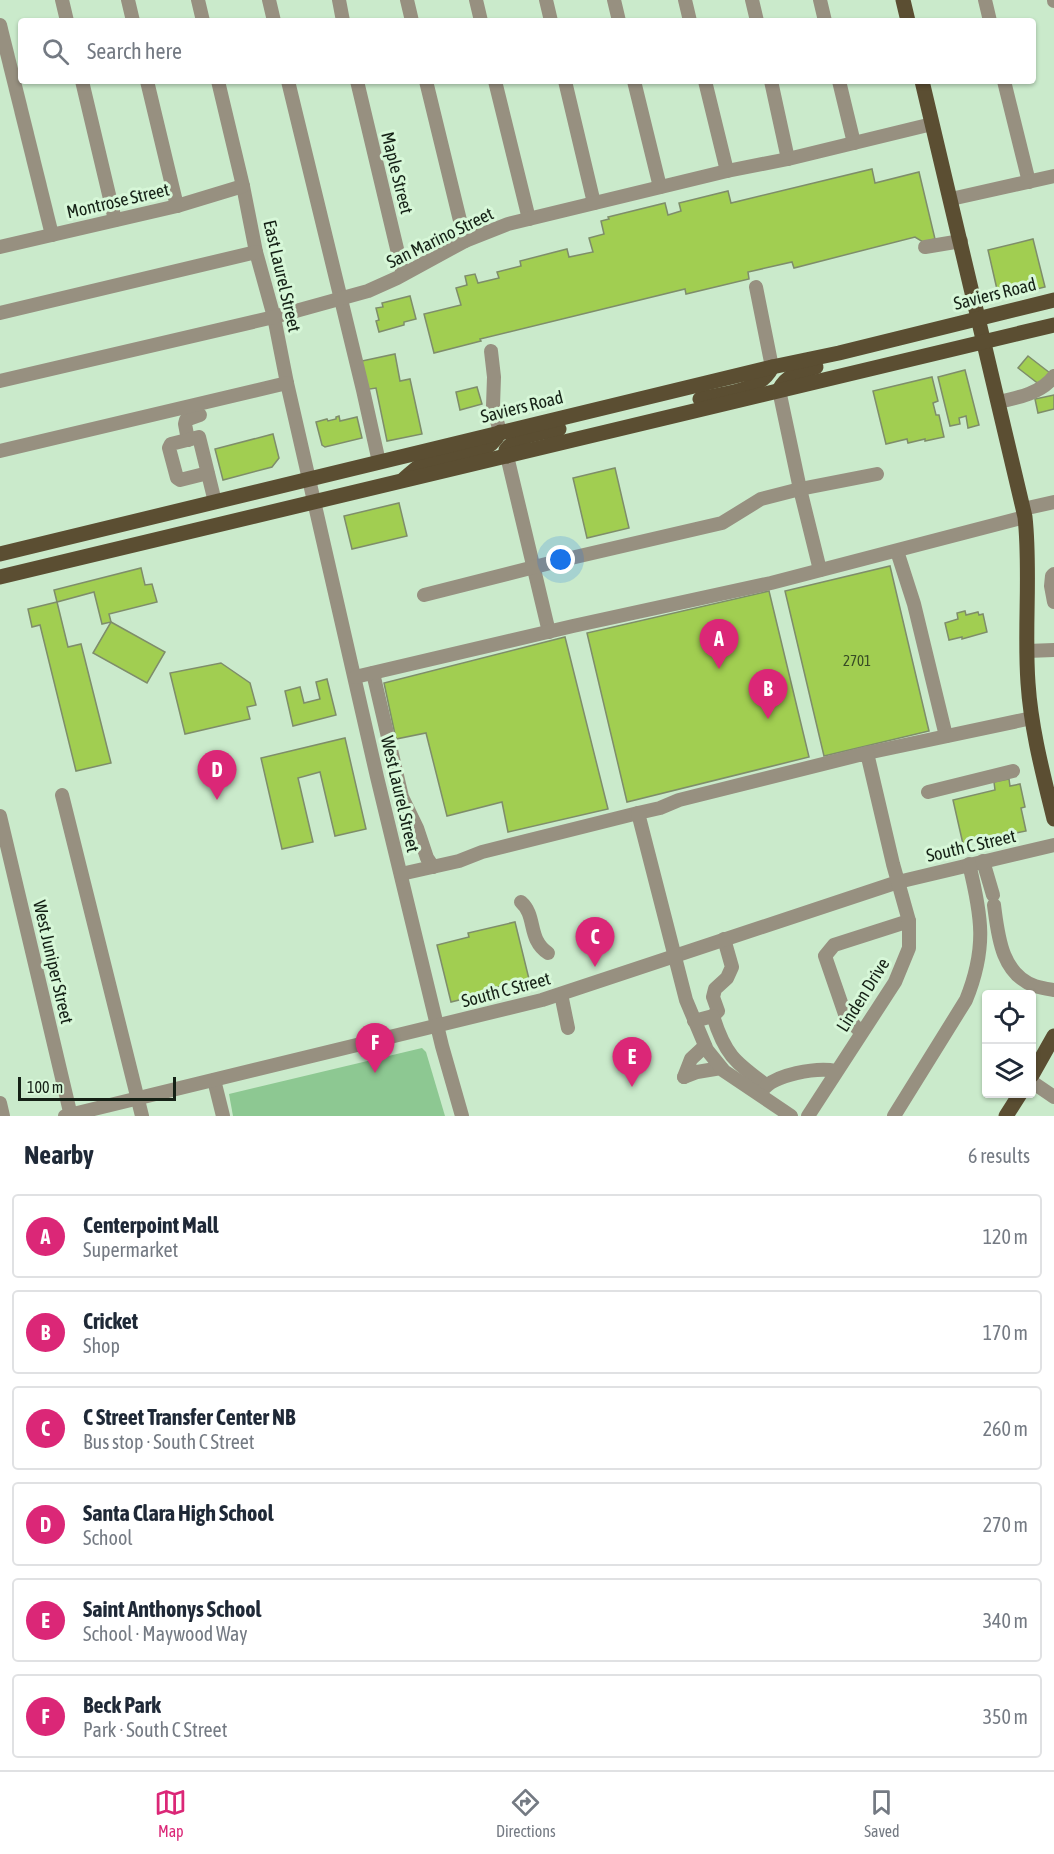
<!DOCTYPE html>
<meta charset="utf-8">
<style>
body{margin:0;font-family:"Asap Condensed",sans-serif;background:#f2f2f3;color:#1f2937}
.controls{position:absolute;right:18px;bottom:18px;display:grid;overflow:hidden;border-radius:6px;box-shadow:0 2px 4px #0004}
.controls button{width:54px;height:54px;display:grid;place-items:center;padding:0;border:0;border-bottom:2px solid #e0e1e3;background:#fff;color:#1f2937;font:30px sans-serif}
.scale{position:absolute;left:18px;bottom:15px;width:158px;box-sizing:border-box;padding-left:6px;border:3px solid #152116;border-top:0;font-size:16px;line-height:21px;white-space:nowrap;color:#152116;-webkit-text-stroke:4px #d7f7d8;paint-order:stroke}
.you{position:absolute;left:561px;top:560px;width:21px;height:21px;margin:-15px;border:4px solid #fff;border-radius:50%;background:#1a73e8;box-shadow:0 0 0 9px #1a73e833}
.badge{display:grid;place-items:center;width:39px;height:39px;border-radius:50%;background:#db2777;color:#fff;font-size:20px;font-weight:700}
.pin{position:absolute;translate:-50% -50px;filter:drop-shadow(0 2px 3px #0008)}
.pin::after{content:'';position:absolute;top:32px;width:21px;height:18px;background:inherit;clip-path:polygon(0 0,100% 0,50% 100%)}
.list{margin:0;padding:0;list-style:none}
h2{display:flex;justify-content:space-between;align-items:center;height:78px;margin:0;padding:0 24px;font-size:26px}
h2 small{font-size:20px;font-weight:400;color:#747a83}
.list li{display:grid;grid-template-columns:39px 1fr auto;gap:18px;align-items:center;box-sizing:border-box;height:84px;margin:0 12px 12px;padding:0 12px;border:2px solid #e0e1e3;border-radius:6px}
.list b{display:block;font-size:22px;white-space:nowrap}
.list p{margin:0;font-size:20px;white-space:nowrap;color:#747a83}
.list em{font-size:20px;font-style:normal;color:#747a83}
.icon{flex:none;width:33px;height:33px;fill:none;stroke:currentColor;stroke-width:2;stroke-linecap:round;stroke-linejoin:round}
.map{position:relative;flex:none;width:1054px;height:1116px;overflow:hidden}
.search{position:absolute;background:#fff;box-shadow:0 2px 4px #0004;left:18px;right:18px;top:18px;height:66px;display:flex;align-items:center;gap:15px;box-sizing:border-box;padding:0 21px;border-radius:6px;color:#747a83;font-size:22px}
.sheet{height:654px;background:#fff}
nav{display:flex;justify-content:space-around;align-items:center;box-sizing:border-box;height:84px;border-top:2px solid #e0e1e3;background:#fff;font-size:16px;color:#747a83}
nav a{display:grid;justify-items:center;gap:3px}
nav .on{color:#db2777}
.map>svg:first-child{display:block}
</style>
<div class="map">
<svg width="1054" height="1116" viewBox="0 0 1054 1116">
<rect width="100%" height="100%" fill="#caeacb"/>
<path fill="#8dc892" d="M422,1048l4,4 19,64h-212l-4,-22z"/>
<g fill="#a1ce51" stroke="#7e8d6a" stroke-width="1.5">
<path d="M872,169l3,14 44,-11 16,67 -12,3 -8,-5 -121,31 -2,-6 -44,10 1,7 -63,15 -1,-5 -205,50 1,2 -47,12 -10,-39 37,-9 -5,-17 11,-3 -2,-9 10,-2 3,9 21,-5 -2,-6 24,-6 -1,-5 47,-12 2,8 24,-5 -4,-14 15,-4 -3,-13 8,-2 -1,-2 57,-14 3,12 13,-4 -2,-8 49,-12 3,12z"/>
<path d="M1033,239l12,48 -46,11 -11,-48z"/>
<path d="M410,296l6,23 -12,3v3l-25,7 -3,-11 3,-1 -3,-12 7,-1 -1,-4z"/>
<path d="M395,354l5,27 10,-2 12,55 -35,7 -11,-53 -13,2 -6,-28z"/>
<path d="M1028,356l22,17 -10,12 -22,-17z"/>
<path d="M965,370l14,55 -11,3 -2,-12 -7,2 1,6 -10,2 -12,-49z"/>
<path d="M932,377l6,24 -5,2 3,12h3l5,22 -19,4v-2l-17,4 -1,-4 -21,5 -13,-53z"/>
<path d="M477,387l5,17 -22,6 -4,-18z"/>
<path d="M1054,395v14l-16,4 -3,-14z"/>
<path d="M339,416l1,5 17,-4 5,21 -37,9 -3,-2 -6,-23 11,-3 1,2 8,-2v-2z"/>
<path d="M273,434l6,24 -7,9 -49,13 -8,-31z"/>
<path d="M615,468l14,60 -42,10 -14,-60z"/>
<path d="M399,503l8,33 -55,13 -8,-33z"/>
<path d="M890,566l39,165 -105,25 -39,-165z"/>
<path d="M141,568l4,17 7,-1 5,18 -48,12 2,8 -9,2 -8,-32 -37,10 -3,-12z"/>
<path d="M769,591l40,166 -182,45 -40,-169z"/>
<path d="M57,602l11,45 13,-3 30,119 -35,8 -36,-146 -8,2 -4,-18z"/>
<path d="M965,611l1,4 12,-3 1,3 4,-1 4,18 -25,7v-2l-13,3 -4,-17 13,-4 -1,-6z"/>
<path d="M111,622l54,30 -18,31 -54,-30z"/>
<path d="M565,637l43,172 -100,23 -6,-30 -55,14 -21,-83 -30,6 -12,-56z"/>
<path d="M221,663l29,20 6,22 -9,2 3,12 -65,15 -15,-61z"/>
<path d="M327,679l9,36 -43,11 -8,-35 15,-4 4,16 16,-4 -4,-17z"/>
<path d="M345,738l21,91 -31,7 -15,-64 -22,6 15,64 -31,7 -21,-91z"/>
<path d="M1009,779l1,7 10,-2 5,23 -4,1 5,23 -63,13 -10,-44 42,-10 -1,-8z"/>
<path d="M515,922l14,57 -31,8 1,3 -48,12 -14,-57 32,-8 -1,-4z"/>
</g>
<g fill="none" stroke-linecap="round" stroke-linejoin="round">
<g stroke="#979080" stroke-width="14">
<path d="M62,0l5,21"/>
<path d="M128,0l5,21"/>
<path d="M198,0l5,21"/>
<path d="M269,0l5,21"/>
<path d="M339,0l4,21"/>
<path d="M407,0l5,21"/>
<path d="M476,0l5,21"/>
<path d="M546,0l5,21"/>
<path d="M614,0l5,21"/>
<path d="M685,0l5,21"/>
<path d="M752,0l5,21"/>
<path d="M820,0l5,21"/>
<path d="M985,0l5,21"/>
<path d="M1054,0v1"/>
<path d="M0,25l52,210"/>
<path d="M82,81l33,139"/>
<path d="M147,81l30,125"/>
<path d="M218,81l25,105 13,66 18,65 13,66 90,394 65,269 20,70"/>
<path d="M288,81l75,309 16,72"/>
<path d="M357,81l46,193"/>
<path d="M426,81l39,160"/>
<path d="M495,81l34,138"/>
<path d="M565,81l29,122"/>
<path d="M634,81l26,106"/>
<path d="M705,81l22,90"/>
<path d="M771,81l17,78"/>
<path d="M839,81l15,62"/>
<path d="M1004,81l25,101"/>
<path d="M951,199l103,-23"/>
<path d="M0,247l177,-41 66,-20"/>
<path d="M925,247l36,-6"/>
<path d="M756,287l16,80"/>
<path d="M0,313l256,-61"/>
<path d="M491,351l3,26 -1,29 7,26"/>
<path d="M0,381l274,-64 94,-26 29,-13 68,-37 43,-17 219,-53 61,-12 144,-35"/>
<path d="M779,390l21,99 20,81"/>
<path d="M998,402c19,-4 44,-9 56,-26"/>
<path d="M188,440l-3,-16 1,-4 14,-5"/>
<path d="M0,451l287,-68"/>
<path d="M507,456l42,176"/>
<path d="M208,473l-28,7 -3,-2 -8,-30 2,-4 28,-7 16,65"/>
<path d="M1023,509l31,-7"/>
<path d="M897,551l17,53 32,132"/>
<path d="M1054,574l-2,2 -1,10 3,16"/>
<path d="M424,595l134,-34 164,-38 39,-24 39,-10 77,-15"/>
<path d="M1027,651l27,-1"/>
<path d="M373,673l29,124 15,31 10,30 6,9"/>
<path d="M355,677l218,-51 198,-43 254,-66"/>
<path d="M867,753l165,-35"/>
<path d="M928,792l85,-21"/>
<path d="M62,795l80,321"/>
<path d="M0,816l71,300"/>
<path d="M983,861l10,34"/>
<path d="M401,874l58,-13 23,-9 156,-39"/>
<path d="M521,902c16,14 6,37 27,51"/>
<path d="M994,905c4,30 7,69 41,81 6,2 13,3 19,4"/>
<path d="M561,994l7,34"/>
<path d="M713,1016l5,-5 -5,-14 2,-8 12,-11 5,-11 -8,-28"/>
<path d="M694,1021l19,-5c12,39 22,46 53,69"/>
<path d="M861,1032l-15,-15 -21,-61 9,-11 75,-24"/>
<path d="M684,1077l7,-18 14,-13"/>
<path d="M684,1077l13,-5 24,-4"/>
<path d="M214,1080l9,36"/>
<path d="M1032,1082l22,15"/>
<path d="M762,1091c11,-17 56,-24 74,-20"/>
<path d="M0,1103l3,13"/>
<path d="M65,1116l477,-116 356,-118 156,-37"/>
<path d="M791,1116l-67,-45 -17,-21 -21,-50 -48,-187 22,-5 19,-8 188,-47 26,111 16,57v27l-14,34 -87,134"/>
<path d="M894,1116l72,-116c21,-52 16,-83 3,-136"/>
</g>
<g stroke="#5b4e32" stroke-width="15">
<path d="M903,0l5,21"/>
<path d="M922,81l103,436c6,55 -1,111 3,166 3,46 15,91 26,136"/>
<path d="M779,390c8,-15 21,-19 37,-23"/>
<path d="M700,399c25,-6 60,-7 72,-32"/>
<path d="M507,456l-1,-6c10,-15 36,-17 53,-21"/>
<path d="M404,479c6,-5 13,-12 19,-15 27,-11 62,-2 77,-32"/>
<path d="M0,554l772,-187 67,-14 215,-53"/>
<path d="M0,577l1054,-252"/>
<path d="M1032,1075l22,-39"/>
<path d="M1006,1116l14,-22"/>
</g>
</g>
<g text-anchor="middle" stroke-width="6" stroke-linejoin="round" paint-order="stroke">
<g font-size="15" fill="#384c25">
<text x="857" y="666">2701</text>
</g>
<g font-size="18" fill="#152116" stroke="#d7f7d8">
<text transform="translate(397 173) rotate(76)" y="6">Maple Street</text>
<text transform="translate(118 201) rotate(-13)" y="6">Montrose Street</text>
<text transform="translate(440 238) rotate(-26)" y="6">San Marino Street</text>
<text transform="translate(282 276) rotate(77)" y="6">East Laurel Street</text>
<text transform="translate(995 294) rotate(-14)" y="6">Saviers Road</text>
<text transform="translate(522 407) rotate(-14)" y="6">Saviers Road</text>
<text transform="translate(400 794) rotate(77)" y="6">West Laurel Street</text>
<text transform="translate(971 846) rotate(-13)" y="6">South C Street</text>
<text transform="translate(53 962) rotate(77)" y="6">West Juniper Street</text>
<text transform="translate(506 990) rotate(-15)" y="6">South C Street</text>
<text transform="translate(863 995) rotate(-58)" y="6">Linden Drive</text>
</g>
</g>
</svg>
<div class="controls">
<button><svg class="icon" aria-label="locate" viewBox="0 0 24 24"><circle cx="12" cy="12" r="6"/><path d="M12 2v4M12 18v4M2 12h4M18 12h4"/></svg></button>
<button><svg class="icon" aria-label="layers" viewBox="0 0 24 24"><path d="M12 4l9 5-9 5-9-5zM3 14l9 5 9-5"/></svg></button>
</div>
<div class="scale">100 m</div>
<div class="you"></div>
<div class="pin badge" style="left:719px;top:669px">A</div>
<div class="pin badge" style="left:768px;top:719px">B</div>
<div class="pin badge" style="left:595px;top:967px">C</div>
<div class="pin badge" style="left:217px;top:800px">D</div>
<div class="pin badge" style="left:632px;top:1087px">E</div>
<div class="pin badge" style="left:375px;top:1073px">F</div>
<div class="search"><svg class="icon" aria-label="search" viewBox="0 0 24 24"><circle cx="10" cy="10" r="6"/><path d="M15 15l6 6"/></svg>Search here</div>
</div>
<section class="sheet">
<h2>Nearby<small>6 results</small></h2>
<ul class="list">
<li><span class="badge">A</span><div><b>Centerpoint Mall</b><p>Supermarket</p></div><em>120 m</em></li>
<li><span class="badge">B</span><div><b>Cricket</b><p>Shop</p></div><em>170 m</em></li>
<li><span class="badge">C</span><div><b>C Street Transfer Center NB</b><p>Bus stop · South C Street</p></div><em>260 m</em></li>
<li><span class="badge">D</span><div><b>Santa Clara High School</b><p>School</p></div><em>270 m</em></li>
<li><span class="badge">E</span><div><b>Saint Anthonys School</b><p>School · Maywood Way</p></div><em>340 m</em></li>
<li><span class="badge">F</span><div><b>Beck Park</b><p>Park · South C Street</p></div><em>350 m</em></li>
</ul>
</section>
<nav>
<a class="on"><svg class="icon" aria-label="map" viewBox="0 0 24 24"><path d="M3 6l6-2 6 2 6-2v14l-6 2-6-2-6 2zM9 4v14M15 6v14"/></svg>Map</a>
<a><svg class="icon" aria-label="directions" viewBox="0 0 24 24"><path d="M12 3l9 9-9 9-9-9zM9 14v-3h6M13 9l2 2-2 2"/></svg>Directions</a>
<a><svg class="icon" aria-label="saved" viewBox="0 0 24 24"><path d="M7 4h10v16l-5-4-5 4z"/></svg>Saved</a>
</nav>
